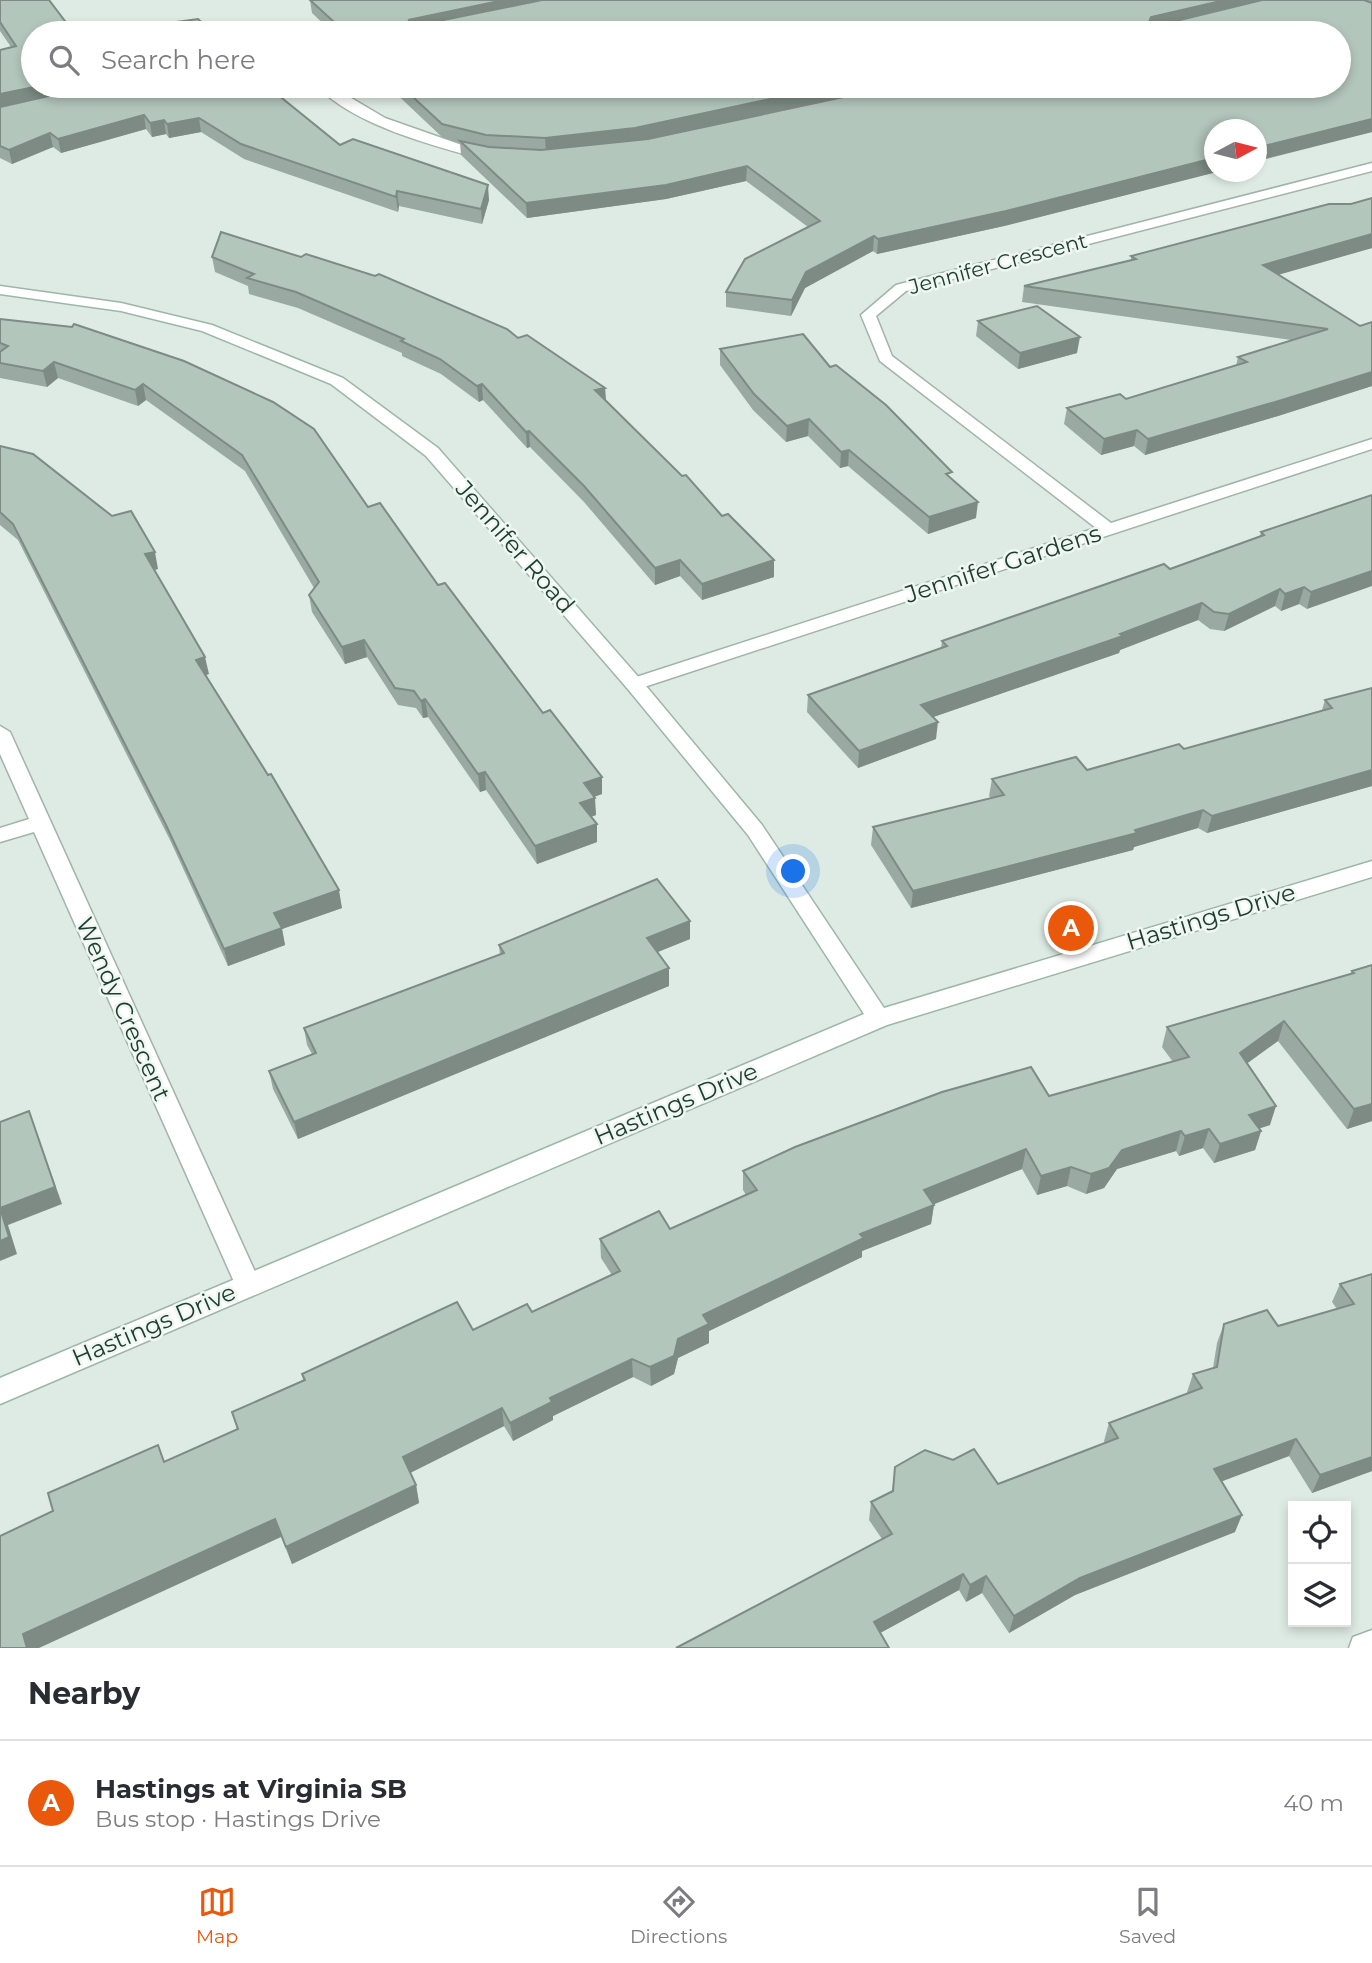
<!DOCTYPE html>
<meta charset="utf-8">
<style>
body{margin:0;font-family:Montserrat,sans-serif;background:#f7f7f7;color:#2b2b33}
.controls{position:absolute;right:21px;bottom:21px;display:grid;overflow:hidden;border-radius:0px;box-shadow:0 4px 10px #0003}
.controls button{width:63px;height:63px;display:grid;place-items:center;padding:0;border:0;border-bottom:2px solid #e1e1e2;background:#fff;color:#2b2b33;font:35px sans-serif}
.compass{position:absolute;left:1204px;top:119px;width:63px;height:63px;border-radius:50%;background:#fff;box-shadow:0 4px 10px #0003;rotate:83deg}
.you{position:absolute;left:794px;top:872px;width:24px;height:24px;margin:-18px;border:5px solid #fff;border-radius:50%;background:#1a73e8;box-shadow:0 0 0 10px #1a73e833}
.badge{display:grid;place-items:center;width:46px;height:46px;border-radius:50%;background:#ea580c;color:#fff;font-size:23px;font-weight:700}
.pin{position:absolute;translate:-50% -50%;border:4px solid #fff;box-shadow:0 2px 7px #0006}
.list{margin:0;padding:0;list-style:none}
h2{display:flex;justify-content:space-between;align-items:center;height:91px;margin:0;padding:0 28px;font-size:30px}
h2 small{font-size:23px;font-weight:400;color:#7c7c81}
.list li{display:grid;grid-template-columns:46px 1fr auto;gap:21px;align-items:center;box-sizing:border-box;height:126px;padding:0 28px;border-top:2px solid #e1e1e2}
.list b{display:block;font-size:26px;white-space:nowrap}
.list p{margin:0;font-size:23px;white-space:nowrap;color:#7c7c81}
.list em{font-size:23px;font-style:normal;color:#7c7c81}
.icon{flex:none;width:38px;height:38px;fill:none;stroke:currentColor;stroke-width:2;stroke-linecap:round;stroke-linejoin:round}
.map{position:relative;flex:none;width:1372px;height:1648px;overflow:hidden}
.search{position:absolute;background:#fff;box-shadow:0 4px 10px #0003;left:21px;right:21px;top:21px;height:77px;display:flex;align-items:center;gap:18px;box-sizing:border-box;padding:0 24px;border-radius:38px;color:#7c7c81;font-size:26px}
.sheet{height:217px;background:#fff}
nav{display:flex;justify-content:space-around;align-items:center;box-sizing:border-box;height:98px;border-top:2px solid #e1e1e2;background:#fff;font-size:19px;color:#7c7c81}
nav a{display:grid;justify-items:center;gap:4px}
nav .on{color:#ea580c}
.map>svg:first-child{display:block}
</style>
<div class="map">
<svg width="1372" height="1648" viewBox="0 0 1372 1648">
<rect width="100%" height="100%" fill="#deebe4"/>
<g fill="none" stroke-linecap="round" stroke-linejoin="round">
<defs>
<g id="street">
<path d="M317,86h14l54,32 108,38 -11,3c-51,-14 -128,-34 -165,-73z"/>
<path d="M1372,163v8l-466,120 -30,25 16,40 219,167 261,-84v10l-731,239h-14l-3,-4 3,-4 469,-152 -216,-167 -19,-46 35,-30z"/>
<path d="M0,726l10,6 251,553 -4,8 -9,3 -9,-3 -205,-461 -34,10v-14l29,-9 -29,-65z"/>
<path d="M1372,1630v18h-23l4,-11z"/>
</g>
<path id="secondary" d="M0,286l121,17 91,22 131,53 95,70 203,232 121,145 122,183 488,-147v16l-485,148 -887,379v-26l864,-364 -116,-179 -121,-147 -201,-232 -95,-72 -129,-53 -81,-20 -121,-17z"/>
</defs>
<use href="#street" stroke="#a1b3aa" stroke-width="3"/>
<use href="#secondary" stroke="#9cb7aa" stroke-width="3"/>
<use href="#street" fill="#fff" fill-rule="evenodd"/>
<use href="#secondary" fill="#fff" fill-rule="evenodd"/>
</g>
<g fill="#9aaaa2">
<path d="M0,0l33,86 241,6 66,53 149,55 -7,24 -83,-18 -1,6 -154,-53 -43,-27 -32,6 -3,-4 -14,3 -6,-8 -85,24 -8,-6 -41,17 -12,-6v-108l11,-3 -11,-16z"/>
<path d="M310,0h1062v132l-368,94 -127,28 -4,-3 -68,37 -14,28 -65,-9v-15l82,-65 -62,-46 -80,18 -139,19 -66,-63 -1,-12 -17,-5 -55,-52h504l-136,30 583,-83h-1006l-21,-20z"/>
<path d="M1372,248l-94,27 82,51 12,-4v64l-94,30 -133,39 -11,-9 -33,9 -37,-31 3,-16 59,-9 110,-33 2,-9 53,-17 -269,-38 2,-16 107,-25v-5z"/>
<path d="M212,257l306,81 87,50 1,13 116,115 52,44v17l-72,23 -22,-24 -25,9 -71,-83 -54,-55 -3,1 -44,-48 -4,2 -38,-28 -39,-18v-3l-104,-45 -49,-14 -1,-8 -33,-14z"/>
<path d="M0,319l72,8 296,180 70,78 164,209 -8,3 2,18 -5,2 6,7v18l-60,22 -51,-74 -6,2 -52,-75 -5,1 -7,-10 -18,-3 -31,-48 -22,7 -33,-52 -3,-17 5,-7 -69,-117 -99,-71 -8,6 -80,-28 -11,9 -47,-9z"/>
<path d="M978,321l99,32 -59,16 -42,-33z"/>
<path d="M720,349l110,18 121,111 25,40 -48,16 -80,-68 -8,2 -32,-32 -22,6 -33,-32 -33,-45z"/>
<path d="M0,446l158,123 -4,1 55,104 -3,1 136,233 -60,21 3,16 -57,21 -58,-126 -152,-300 -18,-15z"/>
<path d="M1372,495l-65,114 -8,-5 -18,7 -6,-5 -51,25 -14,-2 -12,-9 -78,30 -1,3 -186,64 3,22 -78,29 -51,-56 1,-17 133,-47 1,-7 228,-72 90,-33 1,-4z"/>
<path d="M1372,688v98l-165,47 -9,-5 -64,19 -1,3 -222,58 -40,-63 2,-18 118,-29 -2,-2 3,-17 95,-9 97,-21 138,-39 3,-10z"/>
<path d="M690,921v18l-33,13 12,16v18l-371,153 -25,-50 -4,-18 43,-17 -5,-9 -3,-17 196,-73 -1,-10z"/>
<path d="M1372,965v156l-25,8 -69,-88 -31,22 23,62 -11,3 2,3 -6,19 -41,13 -11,-15 -24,8 -3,-5 -59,18 -13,19 -18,6 -19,-8 -30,9 -15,-26 -88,35 -3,20 -69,27v6l-153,74v12l-31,15 -4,16 -23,12 -18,-9 -80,39v4l-40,21 -9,-15 -94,47 6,12 3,18 -127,61 -11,-27 -117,-75 73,-33 -5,-17 71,-32 -1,-6 171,-44 59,-18 80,-37 -11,-17 -1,-19 70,-10 76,-34 -3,-5v-19l306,-75 124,-34 -11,-15 5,-20 183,-53 2,-3z"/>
<path d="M1372,1274v197l-60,22 -23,-37 -68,25 14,51 -160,63 -66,38 -27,-40 -16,9 -7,-12 -79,43 -204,15 206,-109 -13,-19 2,-18 21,-11 3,-24 103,17 107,-41 -1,-2 5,-18 79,-29 -1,-2 6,-18 20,-6 4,-25 7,-19 54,2 59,-17 -5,-7 8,-18z"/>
</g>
<g fill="#7d8b84">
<path d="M504,0h61l-156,33 -1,-13z"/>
<path d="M1225,0h53l-130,30 3,-13z"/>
<path d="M39,86h71l-110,22v-14z"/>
<path d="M831,86h61l-256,56 -90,10 -1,-14z"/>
<path d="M144,115l2,14 -85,24 -3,-14z"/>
<path d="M199,118l2,14 -32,6 -2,-14z"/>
<path d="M1372,119v13l-116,29v-13z"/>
<path d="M164,120l2,14 -14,3 -2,-14z"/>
<path d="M50,133l3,14 -41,17 -3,-14z"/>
<path d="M1214,158v14h3l-213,54 -127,28 1,-15z"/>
<path d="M747,166l-1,15 -80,18 -139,19 -1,-15z"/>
<path d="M488,185l1,15 -7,24 -1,-15z"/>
<path d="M397,191l2,15 -1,6 -2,-15z"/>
<path d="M1372,234v14l-113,32 4,-15z"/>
<path d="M874,236l-1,15 -68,37 -14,28 1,-16 14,-28z"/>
<path d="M1080,337l-3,16 -59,16 2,-16z"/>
<path d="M54,362l4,16 -11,9 -4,-16z"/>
<path d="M1372,372v14l-94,30 -133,39 3,-16z"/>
<path d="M143,384l3,16 -8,6 -3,-16z"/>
<path d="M482,384l1,16 -4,2 -2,-16z"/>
<path d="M605,388l1,16 -11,-14z"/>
<path d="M809,419l-1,17 -22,6 1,-16z"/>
<path d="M1137,430l-3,16 -33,9 3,-16z"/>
<path d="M529,431l1,16 -3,1 -1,-16z"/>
<path d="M849,450l-1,16 -8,2 1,-16z"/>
<path d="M978,502l-2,16 -48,16 1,-17z"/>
<path d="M155,552l3,17 -9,2 -4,-17z"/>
<path d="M680,560v16l-25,9v-17z"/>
<path d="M774,560v17l-72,23v-16z"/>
<path d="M1372,571v15l-65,23 4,-17z"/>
<path d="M1304,587l-5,17 -18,7 4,-17z"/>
<path d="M1280,589l-5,17 -51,25 5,-17z"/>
<path d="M1202,603l-4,17 -78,30 -1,3 -200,69 2,-17z"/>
<path d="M364,640l3,17 -22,7 -3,-17z"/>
<path d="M205,657l4,17 -9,3 -4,-17z"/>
<path d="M425,699l3,18 -5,1 -2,-17z"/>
<path d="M938,722l-2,17 -78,29 1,-17z"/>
<path d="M1372,770v16l-165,47 5,-17z"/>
<path d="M485,772l1,18 -6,2 -2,-18z"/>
<path d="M602,777v17l-18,6v-17z"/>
<path d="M595,798l1,17 -15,5 -1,-17z"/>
<path d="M1203,810l-5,18 -64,19 -1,3 -222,58 2,-17 222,-61z"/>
<path d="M597,824v18l-60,22 -2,-18z"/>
<path d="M339,890l3,18 -60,21 3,16 -57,21 -4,-17 50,-36z"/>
<path d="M690,921v18l-42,17 -1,-18z"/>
<path d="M669,968v18l-371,153 -4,-17z"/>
<path d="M1284,1021l-6,20 -44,32 6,-20z"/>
<path d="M1372,1104v17l-25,8 7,-20z"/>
<path d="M1276,1106l-6,19 -27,9 6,-19z"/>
<path d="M35,1128l27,76 -54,21 9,29 -17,7v-53z"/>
<path d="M1209,1129l-6,19 -24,8 6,-20z"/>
<path d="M1181,1131l-5,20 -59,18 -13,19 -18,6 5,-20 31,-24z"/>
<path d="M1261,1131l-6,19 -41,13 6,-19z"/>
<path d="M1026,1149l-4,20 -100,40 2,-19z"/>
<path d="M1071,1167l-4,19 -30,9 4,-19z"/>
<path d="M934,1205l-3,19 -69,27v6l-153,74v12l-31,15 -4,16 -23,12 -1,-19 28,-28 25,-24 157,-81z"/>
<path d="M632,1359l1,18 -80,39v4l-40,21 -3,-18 40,-25z"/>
<path d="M502,1408l2,18 -98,49 -3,-18z"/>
<path d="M1296,1439l-7,17 -82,31 7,-18z"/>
<path d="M1372,1457v14l-60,22 8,-18z"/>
<path d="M416,1485l3,18 -127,61 -6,-17z"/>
<path d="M1242,1515l-7,17 -160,63 -66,38 5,-17 66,-38z"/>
<path d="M275,1519l6,18 -242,111h-12l-4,-14z"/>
<path d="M963,1574l-4,16 -88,48 3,-16z"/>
<path d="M986,1576l-4,17 -16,9 4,-17z"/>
</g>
<g fill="#b3c6bc" stroke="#7d8b84" stroke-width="2">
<path d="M0,0h49l25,33h-41v53h6l-39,8v-44l16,-4 -16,-24z"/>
<path d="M310,0h194l-96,20 26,2 108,-22h683l-74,17 -2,5h23l90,-22h102l8,3v116l-116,29v-18h-42v28l-208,53 -128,28 -4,-3 -68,36 -14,28 -66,-8 19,-33 75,-38 -73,-55 -81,19 -140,18 -66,-62 29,6 52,3 107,-11 247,-53h444v-53h-993z"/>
<path d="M198,19l15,14h-118z"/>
<path d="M93,86h174l73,59 13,-6 135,46 -7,24 -84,-18 -1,6 -155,-53 -42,-26 -32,6 -3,-4 -14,3 -6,-8 -86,24 -8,-6 -41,17 -9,-4v-39z"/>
<path d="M401,86h430l-196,42 -90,10 -59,-3 -44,-11z"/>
<path d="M1372,198v36l-109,31 97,61 12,-4v50l-90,28 -134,39 -11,-9 -33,9 -37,-31 53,-14 6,5 121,-37 -9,-5 90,-28 -304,-43 112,-27 -5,-3 198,-52h22z"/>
<path d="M221,232l80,25 5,-3 69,22 4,-2 128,55 11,9 9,-3 78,53 -10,2 87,86 4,-1 36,41 6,-2 46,46 -72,24 -22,-24 -25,8 -71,-82 -55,-55 -3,1 -44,-48 -5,2 -37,-27 -39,-18 3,-2 -108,-47 -49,-14 7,-4 -42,-17z"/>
<path d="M1037,306l43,31 -60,16 -42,-32z"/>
<path d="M0,319l72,8 2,-3 110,37 89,41 41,27 54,78 12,-4 58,82 7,-2 98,130 7,-3 52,67 -18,6 11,15 -15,5 17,21 -62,22 -50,-74 -7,2 -53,-75 -4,2 -7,-10 -19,-3 -31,-48 -22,7 -33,-52 10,-13 -77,-127 -99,-71 -8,6 -81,-28 -11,9 -43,-8v-11l8,-6 -8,-3z"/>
<path d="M803,334l27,33 6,-2 50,40 66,67 -6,2 32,28 -49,15 -80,-67 -8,2 -32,-33 -22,7 -33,-32 -34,-45z"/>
<path d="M0,446l33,8 79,62 19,-5 24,41 -10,2 60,103 -9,3 72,115 3,-1 68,116 -65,23 8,15 -58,21 -59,-126 -152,-299 -13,-12z"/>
<path d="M1372,495v76l-61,21 -7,-5 -19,7 -5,-5 -51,25 -15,-2 -12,-9 -82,31 3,2 -202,69 17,17 -79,29 -51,-56 139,-49 -5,-5 222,-77 6,5 94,-34 -3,-3z"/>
<path d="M1372,688v82l-160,46 -9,-6 -68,20 2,3 -224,58 -40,-64 131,-32 -12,-16 84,-22 11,13 92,-26 5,5 148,-41 -7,-8z"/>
<path d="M657,879l33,42 -43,17 22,30 -375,154 -25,-51 47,-18 -12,-25 200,-75 -5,-8z"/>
<path d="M1372,965v139l-18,5 -70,-88 -44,32 36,53 -27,9 12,16 -41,13 -11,-15 -24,7 -4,-5 -59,19 -13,18 -18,6 -20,-7 -30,9 -15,-27 -102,41 10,15 -74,29 4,4 -161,77 6,9 -31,15 -4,17 -24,11 -18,-8 -82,39 2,4 -42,21 -8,-15 -99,49 13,28 -130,62 -11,-28 -252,115 4,14h-27v-112l53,-25 -5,-18 110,-48 6,17 74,-33 -6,-17 73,-32 -3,-6 155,-72 16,28 54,-26 5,8 88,-41 -20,-32 59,-28 11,18 87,-39 -14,-19 52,-24 147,-55 89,-25 18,29 140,-39 -22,-30 187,-54 -2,-2z"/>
<path d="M29,1111l26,76 -55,21 9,29 -9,4v-119z"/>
<path d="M1372,1274v183l-52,18 -24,-36 -82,30 28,46 -162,63 -66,38 -28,-40 -16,9 -7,-11 -89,48 15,26h-213l216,-114 -21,-32 22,-11 2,-24 30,-17 28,10 21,-11 24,35 120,-46 -9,-15 93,-35 -9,-14 24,-7 7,-43 43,-14 11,16 76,-22 -14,-20z"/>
</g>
<g text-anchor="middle" stroke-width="5" stroke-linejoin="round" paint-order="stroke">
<g font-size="21" fill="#1e3c30" stroke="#eff7f2">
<text transform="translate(998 264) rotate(-15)" y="7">Jennifer Crescent</text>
</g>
<g font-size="24" fill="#1e3c30" stroke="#eff7f2">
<text transform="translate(515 547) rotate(49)" y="8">Jennifer Road</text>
<text transform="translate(1003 564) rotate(-18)" y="8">Jennifer Gardens</text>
<text transform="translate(1211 917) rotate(-17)" y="8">Hastings Drive</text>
<text transform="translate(123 1009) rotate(66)" y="8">Wendy Crescent</text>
<text transform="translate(676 1104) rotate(-23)" y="8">Hastings Drive</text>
<text transform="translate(154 1325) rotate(-23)" y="8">Hastings Drive</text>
</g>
</g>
</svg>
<div class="controls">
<button><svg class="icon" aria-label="locate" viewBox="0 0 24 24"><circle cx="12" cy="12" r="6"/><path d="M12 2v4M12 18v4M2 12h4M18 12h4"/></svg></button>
<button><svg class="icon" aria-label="layers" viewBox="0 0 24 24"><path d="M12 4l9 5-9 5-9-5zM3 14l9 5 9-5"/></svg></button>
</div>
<svg class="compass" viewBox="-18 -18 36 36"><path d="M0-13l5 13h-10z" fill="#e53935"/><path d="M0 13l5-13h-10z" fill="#7c7c81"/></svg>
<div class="you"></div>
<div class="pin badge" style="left:1071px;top:928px">A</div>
<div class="search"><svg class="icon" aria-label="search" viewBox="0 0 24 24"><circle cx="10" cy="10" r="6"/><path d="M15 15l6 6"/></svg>Search here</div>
</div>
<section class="sheet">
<h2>Nearby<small></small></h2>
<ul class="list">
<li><span class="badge">A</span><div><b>Hastings at Virginia SB</b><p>Bus stop · Hastings Drive</p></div><em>40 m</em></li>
</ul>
</section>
<nav>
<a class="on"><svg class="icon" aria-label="map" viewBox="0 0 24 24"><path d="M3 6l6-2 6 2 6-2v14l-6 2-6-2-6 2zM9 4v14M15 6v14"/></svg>Map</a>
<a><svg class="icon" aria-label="directions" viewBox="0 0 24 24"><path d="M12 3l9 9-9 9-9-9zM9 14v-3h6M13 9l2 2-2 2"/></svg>Directions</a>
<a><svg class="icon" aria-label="saved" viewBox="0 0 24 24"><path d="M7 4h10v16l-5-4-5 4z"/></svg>Saved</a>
</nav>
